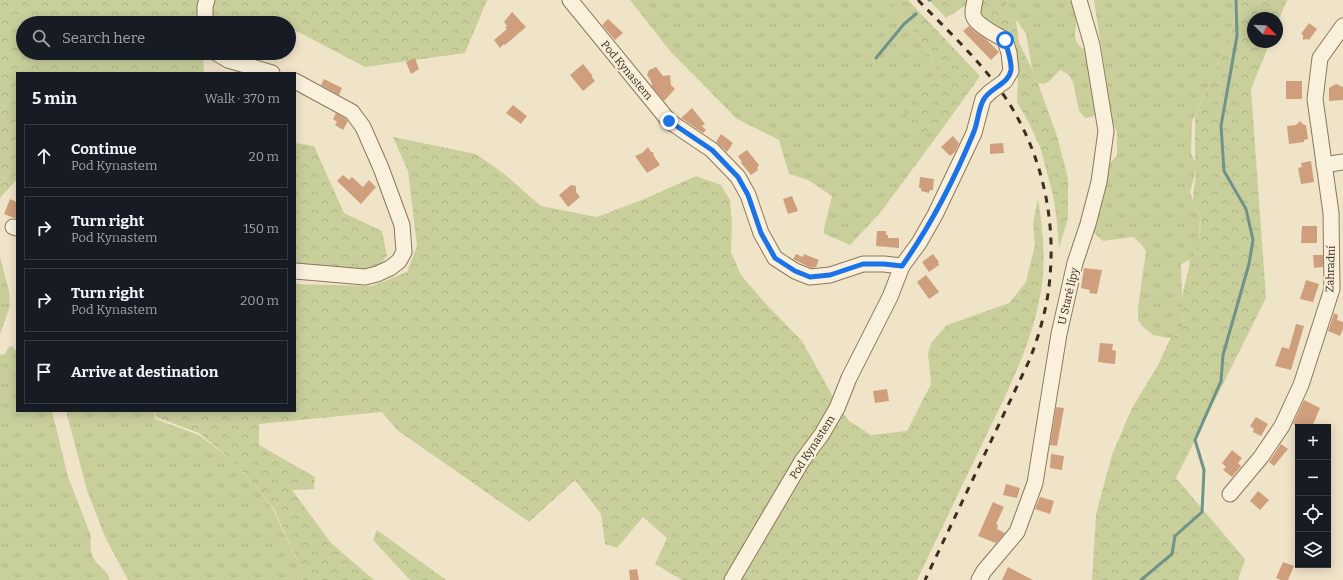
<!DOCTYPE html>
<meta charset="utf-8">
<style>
body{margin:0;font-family:Bitter,serif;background:#242831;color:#f1f3f6}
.controls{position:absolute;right:12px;bottom:12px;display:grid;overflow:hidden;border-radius:0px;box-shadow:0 2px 10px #0003}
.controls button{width:36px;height:36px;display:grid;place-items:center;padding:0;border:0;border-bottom:1px solid #363941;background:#171b24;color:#f1f3f6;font:20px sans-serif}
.compass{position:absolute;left:1247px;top:12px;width:36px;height:36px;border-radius:50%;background:#171b24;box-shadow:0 2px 10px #0003;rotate:114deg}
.stop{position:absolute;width:12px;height:12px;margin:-9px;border:3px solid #1a73e8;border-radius:50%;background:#fff}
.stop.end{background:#1a73e8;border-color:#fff;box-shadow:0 1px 4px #0008}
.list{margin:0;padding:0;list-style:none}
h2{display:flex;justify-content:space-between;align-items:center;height:52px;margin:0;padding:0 16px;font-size:17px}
h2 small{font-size:13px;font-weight:400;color:#9ea1a6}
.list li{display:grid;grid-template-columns:26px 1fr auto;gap:12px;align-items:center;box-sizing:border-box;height:64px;margin:0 8px 8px;padding:0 8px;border:1px solid #363941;border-radius:0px}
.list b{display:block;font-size:15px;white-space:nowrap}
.list p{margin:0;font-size:13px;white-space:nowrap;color:#9ea1a6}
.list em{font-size:13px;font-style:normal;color:#9ea1a6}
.icon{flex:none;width:22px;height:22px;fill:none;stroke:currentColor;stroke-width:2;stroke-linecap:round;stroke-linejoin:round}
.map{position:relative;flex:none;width:1343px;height:580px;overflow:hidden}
.search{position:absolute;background:#171b24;box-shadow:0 2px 10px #0003;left:16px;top:16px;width:280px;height:44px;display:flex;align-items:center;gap:10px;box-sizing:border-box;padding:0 14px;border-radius:22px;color:#9ea1a6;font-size:15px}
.panel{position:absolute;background:#171b24;box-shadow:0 2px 10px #0003;left:16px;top:72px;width:280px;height:340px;border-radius:0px}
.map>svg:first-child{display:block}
</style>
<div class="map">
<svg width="1343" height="580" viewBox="0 0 1343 580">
<defs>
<pattern id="grass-tufts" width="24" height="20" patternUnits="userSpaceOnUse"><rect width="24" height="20" fill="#c9cf9b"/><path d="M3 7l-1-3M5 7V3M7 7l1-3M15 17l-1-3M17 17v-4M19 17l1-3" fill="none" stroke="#aeb285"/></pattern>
<pattern id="forest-crowns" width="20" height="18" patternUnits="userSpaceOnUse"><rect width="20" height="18" fill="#c9cf9b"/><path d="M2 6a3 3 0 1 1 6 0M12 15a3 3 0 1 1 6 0" fill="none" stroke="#aeb285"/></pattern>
</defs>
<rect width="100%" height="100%" fill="#f0e4c8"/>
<g fill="url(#grass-tufts)">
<path d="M630,0h260l32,42 19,33 -28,57h27l-60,81 -30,32 -27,-12 9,-37 -24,-16 -19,-6 -10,-34 -42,-21 -67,-68z"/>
<path d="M1008,0h61l7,4c0,4 1,8 1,13 -1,13 -7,26 9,33l10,64 -4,3 -7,1 -6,-7 -6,-29 -4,-7 -9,-5c-6,6 -9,11 -16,14l-6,-1 -5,-9 -7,-40 -9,-13 -10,-4 -3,-5z"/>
<path d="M1094,0h140l2,3 -2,17 -17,47 -25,55 -1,31 6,13 -7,27 10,24 -1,26 -5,15 -13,6 2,64 -4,7 -11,3 -15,-3 -11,-9 -4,-6v-12l8,-57 -5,-7 -8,-7 -30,4 -11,-10 16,-65 9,-11v-23l-4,-8z"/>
<path d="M0,257l9,34 1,15 -10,28z"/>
<path d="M12,346l5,6v59h35l16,66 23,59c-1,7 -1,17 3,23 5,9 13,10 16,21h-110v-225l5,-1 3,-6z"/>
<path d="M66,411h87l2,8 44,16 34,26 25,28 15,20 29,62 1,9h-175l-23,-43 -18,-47z"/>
</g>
<g fill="url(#forest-crowns)">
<path d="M0,0h487l-22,53 -100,14 -76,-40v-4h-266v30h180l1,20h-187v106l-17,19z"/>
<path d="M890,0h18l72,76 -40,56h-27l-9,-23 37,-34 -19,-33z"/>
<path d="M929,0h79l-4,12 3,5 9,4 3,22 13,26 1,5 5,9 19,53 11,42v40l-9,30 -2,-27 -4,-26 -13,-48 -11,-24 -12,-21 1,-23 -13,-48 -40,-25 -19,12z"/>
<path d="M1234,0h53l-10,24v-6h-24v24h17l-19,47 15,209 -90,180 69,81 -7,21h-146l4,-66 16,-59 20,-47 25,-41 14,-30 8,-2c7,-12 2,-22 3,-35 1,-14 7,-26 8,-41l4,-1c4,-12 8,-29 6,-41 -1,-6 -6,-11 -7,-18 0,-10 5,-30 2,-37v-46l22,-49 17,-47 2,-17z"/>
<path d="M393,137l83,17 27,19 38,33 56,11 45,-17 54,-24 25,9 9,15 2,23 -1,29 10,23 25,29 36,37 34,61 -109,178h-45l-27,-16 12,-26 -24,-21 -26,31 -12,-4 -4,-30 -26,-34 -46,42 -132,-92 -15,-18 -123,12v21l56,32 -1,12 -22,1 39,53 43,37h-71l-1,-9 -28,-62 -16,-20 -25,-28 -34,-28 -43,-16 -2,-6h141v-127l77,2 35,-14 10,-26 -9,-75z"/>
<path d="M295,143l19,3 30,67 38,18 5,25 -9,11 -33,5 -50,-7z"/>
<path d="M1038,198c4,26 7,52 5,78 -6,59 -33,110 -58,162 -23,47 -45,95 -68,142h-182l105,-171 9,12 22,14 36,-4 24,-47 -3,-30 3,-11 16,-18 62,-22 17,-21 9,-37 -2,-21z"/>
<path d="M377,530l69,50h-36l-37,-40z"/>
</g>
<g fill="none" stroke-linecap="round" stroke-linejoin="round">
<g stroke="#6f938a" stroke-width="3">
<path d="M929,0h1"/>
<path d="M876,58l28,-34 12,-10"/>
<path d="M1141,580l31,-26 3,-18 27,-24 2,-42 -9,-30 26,-59 2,-26 26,-91 4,-24 -7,-31 -22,-38 -3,-45 16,-90 -1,-36"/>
</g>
</g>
<g fill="#cf9f7d">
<path d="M512,12l14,15 -21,18 -1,-1 -4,4 -6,-8 13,-11 -2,-2 2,-1 -3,-4z"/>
<path d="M608,19l15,14 -8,7 -13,-15z"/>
<path d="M1309,23l8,6 -8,11 -2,-1 -4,1v-5l-2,-1z"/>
<path d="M969,26l6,6 12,8 12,12 -8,8 -28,-29z"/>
<path d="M415,58l4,11 -8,5 -5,-12z"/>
<path d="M583,64l9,11v2l3,4 -12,10 -13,-16z"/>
<path d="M656,67l7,9 7,-1 1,10 4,4 -11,12 -12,-14 -1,-6 -4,-6 2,-5z"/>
<path d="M324,79l18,9 -3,7 -18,-10z"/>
<rect x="1286" y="81" width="16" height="18"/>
<path d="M1336,84l7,3v13l-14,1v-13z"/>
<path d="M513,105l14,11 -6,8 -15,-11z"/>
<path d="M692,108l13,16 -3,2 4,4 -3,3 -22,-15z"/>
<path d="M336,113l10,6 2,2 -5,9 -8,-5 2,-3 -4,-3z"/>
<path d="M1300,121l4,4h2l2,14 -4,1v2l-15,2 -2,-18 9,-1z"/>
<path d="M721,134l12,9 -6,9 -11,-10z"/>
<path d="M953,136l6,7 -4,9 -5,4 -9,-9z"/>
<path d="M1003,143l1,10 -14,1v-10z"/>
<path d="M648,147l3,5h2l1,4 6,9 -13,8 -12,-17 7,-3z"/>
<path d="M747,150l12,15 -2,3 1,2 -7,5 -10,-12 1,-1 -4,-6z"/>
<path d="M1311,161l3,21 -13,2 -3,-16 4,-1 -1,-4z"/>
<path d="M343,175l6,5 3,-3 11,10 6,-7 7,7 -15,17 -24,-23z"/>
<path d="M920,177l14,2 -1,11h-3l-1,3 -8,-2v-3h-2z"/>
<path d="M571,185l5,1v6l4,5 -12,10 -9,-12z"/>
<path d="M792,196l6,15 -10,3 -5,-15z"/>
<path d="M10,199l7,3v17l-13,-5z"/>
<path d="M1302,226h15v17h-16z"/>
<path d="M877,231h9v4h2v3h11v10l-23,-2z"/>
<path d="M796,254l7,3 1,-3 15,6 -3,7 -5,1 -18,-9z"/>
<path d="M933,254l6,8 -1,1 1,2 -10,7 -7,-10z"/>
<path d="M1313,255h10v12l-9,1z"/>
<path d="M1084,268l18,2 -5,24 -8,-1 1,-3 -9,-2z"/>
<path d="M926,275l13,17 -10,7 -12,-17z"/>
<path d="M1306,280l13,4 -6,18 -13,-3z"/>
<path d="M1334,313l4,2 -1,5 6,2v7l-3,7 -12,-5z"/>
<path d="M1296,324l8,2 -13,44 -16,-4 7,-19 7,2z"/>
<path d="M1100,343l13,1 -1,6 4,1 -1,13 -17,-2z"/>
<path d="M887,389l2,12 -14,2 -2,-12z"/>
<path d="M1304,400l16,8 -8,19h-9l-10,-3z"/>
<path d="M1056,407l8,1 -7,38 -7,-1z"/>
<path d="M1256,417l12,7 -7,12 -8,-4 1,-3 -4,-3z"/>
<path d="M1281,444l7,5 -14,17 -5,-4z"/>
<path d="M1232,450l10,8 -4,5 3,3 -9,11 -9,-7 3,-3 -4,-4z"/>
<path d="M1051,454l13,2 -2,14 -12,-2z"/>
<path d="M1006,484l14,4 -3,10 -14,-3z"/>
<path d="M1258,491l11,9 -9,10 -10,-9z"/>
<path d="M1040,497l14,4 -4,13 -15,-5z"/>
<path d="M993,502l11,5 -8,17 2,1 -1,4 8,4 -9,10 -18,-7z"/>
<path d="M1283,562l11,4 -6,14h-7l-5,-2z"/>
<path d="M1008,567l25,13h-31z"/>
<path d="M637,569l2,11h-9l-1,-10z"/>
</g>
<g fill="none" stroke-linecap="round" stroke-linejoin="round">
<defs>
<g id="minor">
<path d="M570,0l99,121 43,29 26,27 10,18 13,38 14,25 20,13 15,6 20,-2 33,-11h21l18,2 17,-23 16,-28 39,-82 9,-34 7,-7"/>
<path d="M975,0c-1,6 -4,14 0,19 5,8 22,16 30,21l4,13 2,18 -6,10"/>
<path d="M205,23v-17l2,-6"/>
<path d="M216,53l12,7 44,13"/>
<path d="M295,81l57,31 11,15 18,41 21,57 2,27 -5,9 -9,7 -13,6 -12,3 -70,-6"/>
<path d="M1324,165l19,-3"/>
<path d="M13,227l4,1"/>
<path d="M1230,494l31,-37 21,-31 19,-41 31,-96 -1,-76 -16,-114 5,-41 23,-32"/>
<path d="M732,580l70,-119 20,-27 15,-26 12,-30 41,-81 12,-31"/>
<path d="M979,580l5,-9 33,-39 18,-49 24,-149 16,-71 13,-39 11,-42 7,-51 -14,-86 -13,-45"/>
</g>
</defs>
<use href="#minor" stroke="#8d765c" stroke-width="17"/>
<use href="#minor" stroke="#faf1dc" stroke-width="15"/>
<path stroke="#3d2e20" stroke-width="3" stroke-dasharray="7 7" stroke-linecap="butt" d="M918,0c27,28 57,56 80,87 40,54 58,123 52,189 -2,29 -10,56 -20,83l-105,221"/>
<defs>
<path id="minor-bridge" d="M990,92l15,-11"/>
</defs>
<use href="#minor-bridge" stroke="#8d765c" stroke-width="17" stroke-linecap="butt"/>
<use href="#minor-bridge" stroke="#faf1dc" stroke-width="15"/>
</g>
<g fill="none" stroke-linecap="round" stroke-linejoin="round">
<path stroke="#1a73e8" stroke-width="5" d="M669,121l43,29 26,27 10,18 13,38 14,25 20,13 15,6 20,-2 33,-11h21l18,2c29,-41 52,-86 71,-132 5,-10 5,-26 11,-35 6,-11 25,-15 27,-29 1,-9 -4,-21 -6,-30"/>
</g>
<g text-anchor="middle" stroke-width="4" stroke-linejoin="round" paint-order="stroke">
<g font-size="11" fill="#3d2e20" stroke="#f7eed8">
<text transform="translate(627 70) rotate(50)" y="4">Pod Kynastem</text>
<text transform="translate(1330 269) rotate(-88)" y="4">Zahradní</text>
<text transform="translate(1068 296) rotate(-77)" y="4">U Staré lípy</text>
<text transform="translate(812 447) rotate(-57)" y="4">Pod Kynastem</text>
</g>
</g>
</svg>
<div class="controls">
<button>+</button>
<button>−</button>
<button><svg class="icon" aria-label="locate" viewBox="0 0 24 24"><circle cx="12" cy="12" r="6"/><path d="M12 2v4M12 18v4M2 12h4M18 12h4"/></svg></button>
<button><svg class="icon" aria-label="layers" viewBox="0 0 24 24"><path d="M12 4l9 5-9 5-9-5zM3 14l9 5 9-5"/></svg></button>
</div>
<svg class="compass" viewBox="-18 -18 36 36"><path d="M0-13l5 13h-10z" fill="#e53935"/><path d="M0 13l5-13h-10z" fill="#9ea1a6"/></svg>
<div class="stop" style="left:1005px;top:40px"></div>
<div class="stop end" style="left:669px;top:121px"></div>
<div class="search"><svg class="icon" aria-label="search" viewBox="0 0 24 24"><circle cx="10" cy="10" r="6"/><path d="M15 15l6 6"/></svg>Search here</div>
<section class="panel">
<h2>5 min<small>Walk · 370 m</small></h2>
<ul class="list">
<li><svg class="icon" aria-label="ahead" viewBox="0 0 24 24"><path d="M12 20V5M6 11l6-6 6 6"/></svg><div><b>Continue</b><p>Pod Kynastem</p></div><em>20 m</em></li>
<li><svg class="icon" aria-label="right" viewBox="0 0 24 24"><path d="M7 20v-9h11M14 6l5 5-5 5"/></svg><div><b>Turn right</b><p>Pod Kynastem</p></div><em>150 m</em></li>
<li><svg class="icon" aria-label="right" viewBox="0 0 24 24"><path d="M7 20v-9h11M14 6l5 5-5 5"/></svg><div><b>Turn right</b><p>Pod Kynastem</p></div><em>200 m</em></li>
<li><svg class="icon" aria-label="arrive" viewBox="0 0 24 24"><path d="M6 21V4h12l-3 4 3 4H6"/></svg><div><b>Arrive at destination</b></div></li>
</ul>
</section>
</div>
